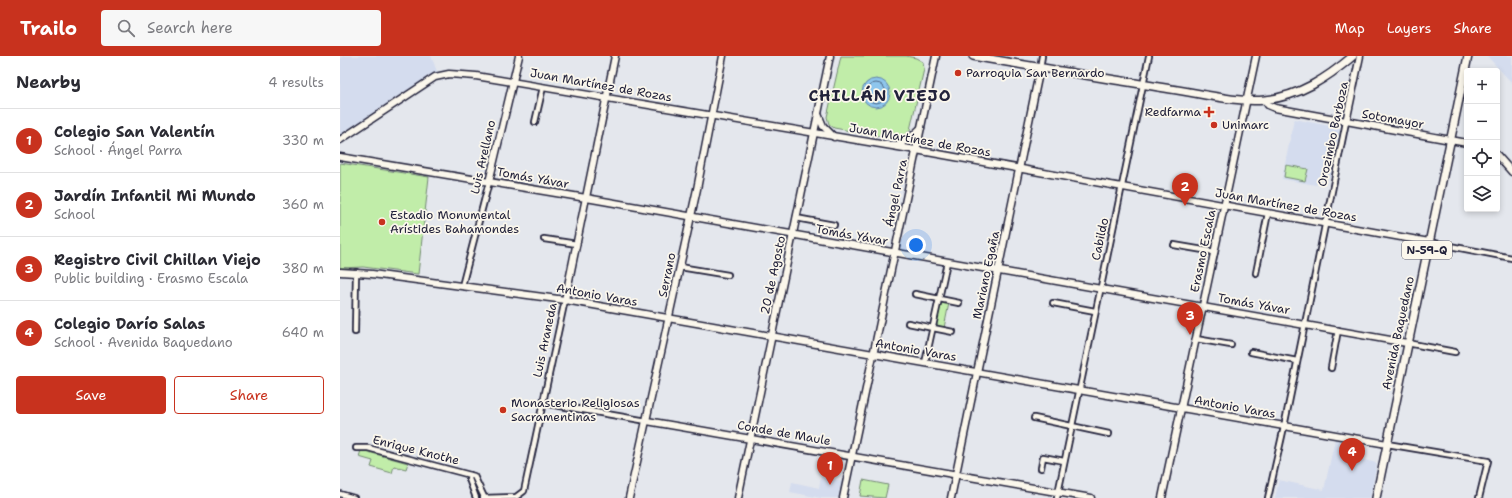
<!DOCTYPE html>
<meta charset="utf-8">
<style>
body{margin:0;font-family:"Shantell Sans",sans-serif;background:#f7f7f7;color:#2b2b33}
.controls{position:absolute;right:12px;top:12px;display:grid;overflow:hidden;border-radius:4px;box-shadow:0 2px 6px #0003}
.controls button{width:36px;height:36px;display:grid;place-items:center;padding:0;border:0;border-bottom:1px solid #e1e1e2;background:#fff;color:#2b2b33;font:20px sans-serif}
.you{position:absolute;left:576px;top:189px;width:14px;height:14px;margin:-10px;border:3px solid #fff;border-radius:50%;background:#1a73e8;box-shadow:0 0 0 6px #1a73e833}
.badge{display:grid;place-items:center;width:26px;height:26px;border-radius:50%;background:#c8321e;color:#fff;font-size:13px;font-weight:700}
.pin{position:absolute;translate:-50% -33px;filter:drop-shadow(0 1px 2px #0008)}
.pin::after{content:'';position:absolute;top:21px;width:14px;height:12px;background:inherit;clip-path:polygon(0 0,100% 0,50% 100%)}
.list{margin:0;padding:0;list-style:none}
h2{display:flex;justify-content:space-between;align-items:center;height:52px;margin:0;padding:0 16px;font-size:17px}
h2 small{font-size:13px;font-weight:400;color:#7c7c81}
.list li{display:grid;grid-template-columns:26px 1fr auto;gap:12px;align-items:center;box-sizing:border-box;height:64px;padding:0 16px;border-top:1px solid #e1e1e2}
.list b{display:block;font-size:15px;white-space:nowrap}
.list p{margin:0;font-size:13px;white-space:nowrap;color:#7c7c81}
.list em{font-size:13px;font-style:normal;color:#7c7c81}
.actions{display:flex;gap:8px;padding:12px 16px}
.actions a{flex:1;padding:9px 0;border:1px solid #c8321e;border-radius:4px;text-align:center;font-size:14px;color:#c8321e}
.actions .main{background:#c8321e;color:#fff}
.icon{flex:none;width:22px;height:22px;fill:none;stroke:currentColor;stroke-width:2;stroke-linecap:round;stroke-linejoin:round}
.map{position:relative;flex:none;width:1172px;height:442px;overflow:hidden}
header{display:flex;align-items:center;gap:24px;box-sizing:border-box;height:56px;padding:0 20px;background:#c8321e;color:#fff}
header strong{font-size:19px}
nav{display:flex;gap:22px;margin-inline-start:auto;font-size:14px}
.search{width:280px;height:36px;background:#f7f7f7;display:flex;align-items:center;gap:10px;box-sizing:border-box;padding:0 14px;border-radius:4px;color:#7c7c81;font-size:15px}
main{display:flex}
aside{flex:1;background:#fff}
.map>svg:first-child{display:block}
</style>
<header>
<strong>Trailo</strong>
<div class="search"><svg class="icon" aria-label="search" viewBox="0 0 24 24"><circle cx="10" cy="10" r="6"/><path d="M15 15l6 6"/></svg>Search here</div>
<nav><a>Map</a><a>Layers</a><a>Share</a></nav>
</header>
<main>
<aside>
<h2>Nearby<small>4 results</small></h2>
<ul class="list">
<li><span class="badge">1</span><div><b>Colegio San Valentín</b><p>School · Ángel Parra</p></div><em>330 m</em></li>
<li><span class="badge">2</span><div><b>Jardín Infantil Mi Mundo</b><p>School</p></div><em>360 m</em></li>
<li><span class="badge">3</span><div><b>Registro Civil Chillan Viejo</b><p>Public building · Erasmo Escala</p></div><em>380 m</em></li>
<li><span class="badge">4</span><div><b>Colegio Darío Salas</b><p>School · Avenida Baquedano</p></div><em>640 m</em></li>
</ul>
<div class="actions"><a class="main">Save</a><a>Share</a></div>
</aside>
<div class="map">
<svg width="1172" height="442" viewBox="0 0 1172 442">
<rect width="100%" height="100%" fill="#e4e7ed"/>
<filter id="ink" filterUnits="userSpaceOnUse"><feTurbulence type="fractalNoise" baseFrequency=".025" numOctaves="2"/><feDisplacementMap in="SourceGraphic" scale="8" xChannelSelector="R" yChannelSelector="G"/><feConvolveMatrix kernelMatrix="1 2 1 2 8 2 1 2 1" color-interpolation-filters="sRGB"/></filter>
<g filter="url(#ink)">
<g fill="#d4dcee">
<path d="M4,0h87l7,18 -9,2 -89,59v-77z"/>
<path d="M1147,0h25v27z"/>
<path d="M954,63l46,9 -10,49 -10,-2 -4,10 -34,-6z"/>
<path d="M995,383l15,3 -3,14 30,7 -7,35h-95l4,-18 45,10z"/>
<path d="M481,421l21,4 -4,17h-17l-31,-6 2,-10 27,6z"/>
</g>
<g fill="#c1eda9" stroke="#728872">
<path d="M501,0h65l10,2 7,4 1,7 -14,61 -7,8 -8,1 -61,-11 -5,-4 -2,-7z"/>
<path d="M0,107l89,14 -11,97 -55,-7 -23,1z"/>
<path d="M946,109l22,4 -3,12 -21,-4z"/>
<path d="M601,246l8,1 -5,25 -8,-2z"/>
<path d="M21,394l47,13 -2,6 -12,-3 -2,7 -21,-6 2,-6 -14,-4z"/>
<path d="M523,424l25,5 -3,13 -25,-2z"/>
</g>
<circle fill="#8ec6ed" stroke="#6384a6" cx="536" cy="37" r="14"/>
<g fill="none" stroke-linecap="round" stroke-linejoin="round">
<circle stroke="#4d6482" stroke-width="1" cx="536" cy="37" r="10"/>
<defs>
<g id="street">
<path d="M700,12l2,-12"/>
<path d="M195,66l8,-35"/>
<path d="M456,162l38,7"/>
<path d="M204,183l33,5"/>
<path d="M1089,186l83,16"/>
<path d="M834,189l41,7"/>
<path d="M340,211l48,8"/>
<path d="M916,217l12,-60"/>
<path d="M122,230l27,-104"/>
<path d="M575,238l44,9"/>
<path d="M713,247l42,8"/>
<path d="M568,267l45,9"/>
<path d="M15,276l1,-60"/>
<path d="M856,283l35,6"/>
<path d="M1067,287l48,9"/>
<path d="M911,296l46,9"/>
<path d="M585,307l22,-101"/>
<path d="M991,312l7,-38"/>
<path d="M203,347l104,18"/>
<path d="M694,362l75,16"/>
<path d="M1047,388l101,17 -9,37"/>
<path d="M16,392h12l106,28 10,21"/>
<path d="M701,412l2,-11 21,4"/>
<path d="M130,419l-1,4 7,19"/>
<path d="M0,438l14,4"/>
<path d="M143,442l33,-1 8,-6 41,-191"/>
<path d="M717,442l92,-442"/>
<path d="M928,442l16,-71 62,-305"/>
</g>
<g id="secondary">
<path d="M925,44l3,5 7,3 192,35"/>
<path d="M478,58l5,12 11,11"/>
<path d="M1006,66l14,-66"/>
<path d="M0,84l95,-63 14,-3 27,2 440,74 513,92"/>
<path d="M555,90l14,-7 12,-11"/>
<path d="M1157,99l15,17"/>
<path d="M0,101l252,42 815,144"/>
<path d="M149,126l30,-126"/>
<path d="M0,216l32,2 193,26 822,144"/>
<path d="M225,244l50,-244"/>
<path d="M307,365l444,77"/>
<path d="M289,442l68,-309 26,-133"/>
<path d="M398,442l92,-442"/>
<path d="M503,442l93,-442"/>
<path d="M611,442l89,-430"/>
<path d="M822,442l94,-442"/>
</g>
<g id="primary">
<path d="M633,0c66,12 132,22 198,33 29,4 65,14 94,11 35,-4 62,-22 88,-44"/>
<path d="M1036,442l92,-442"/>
</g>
</defs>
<use href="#street" stroke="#22223b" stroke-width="8"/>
<use href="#secondary" stroke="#22223b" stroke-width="9"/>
<use href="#primary" stroke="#22223b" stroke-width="10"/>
<use href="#street" stroke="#fbf7ec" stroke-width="4.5"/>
<use href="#secondary" stroke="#fbf7ec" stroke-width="6"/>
<use href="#primary" stroke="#fbf7ec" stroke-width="7"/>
</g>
</g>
<g fill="#c8321e" stroke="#fbf7ec" stroke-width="1.5">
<circle cx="618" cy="17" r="4"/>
<path d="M867 50h4v4h4v4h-4v4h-4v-4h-4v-4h4z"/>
<circle cx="874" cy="69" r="4"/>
<circle cx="42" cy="166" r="4"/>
<circle cx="163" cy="354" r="4"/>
</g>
<g text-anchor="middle" stroke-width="3.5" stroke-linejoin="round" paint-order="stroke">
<rect fill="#fbf7ec" stroke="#636270" stroke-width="1" x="1062" y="185" width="50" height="18" rx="3"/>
<g font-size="11" font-weight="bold" fill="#22223b">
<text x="1087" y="198">N-59-Q</text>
</g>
<g font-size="12" fill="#22223b" stroke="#fbf7ec" text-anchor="start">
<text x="626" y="21">Parroquia San Bernardo</text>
<text x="861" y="60" text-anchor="end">Redfarma</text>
<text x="882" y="73">Unimarc</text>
<text x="50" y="163">Estadio Monumental<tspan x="50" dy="14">Arístides Bahamondes</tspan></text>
<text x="171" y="351">Monasterio Religiosas<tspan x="171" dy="14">Sacramentinas</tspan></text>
</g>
<g font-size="12" fill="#22223b" stroke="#fbf7ec">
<text transform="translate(261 29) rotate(10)" y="4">Juan Martínez de Rozas</text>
<text transform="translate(1053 63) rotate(10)" y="4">Sotomayor</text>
<text transform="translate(993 78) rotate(-78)" y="4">Orozimbo Barboza</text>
<text transform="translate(580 84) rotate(10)" y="4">Juan Martínez de Rozas</text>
<text transform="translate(143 101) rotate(-77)" y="4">Luis Arellano</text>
<text transform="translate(193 122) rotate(10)" y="4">Tomás Yávar</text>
<text transform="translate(556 137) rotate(-78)" y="4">Ángel Parra</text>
<text transform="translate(946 149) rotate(10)" y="4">Juan Martínez de Rozas</text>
<text transform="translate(512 179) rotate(10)" y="4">Tomás Yávar</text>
<text transform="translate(760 183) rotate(-78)" y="4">Cabildo</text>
<text transform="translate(863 195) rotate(-78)" y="4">Erasmo Escala</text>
<text transform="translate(327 219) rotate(-78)" y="4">Serrano</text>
<text transform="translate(433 219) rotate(-78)" y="4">20 de Agosto</text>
<text transform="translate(646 219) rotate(-78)" y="4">Mariano Egaña</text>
<text transform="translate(257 239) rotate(10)" y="4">Antonio Varas</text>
<text transform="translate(914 248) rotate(10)" y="4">Tomás Yávar</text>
<text transform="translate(1058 277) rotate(-78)" y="4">Avenida Baquedano</text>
<text transform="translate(205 284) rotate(-78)" y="4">Luis Araneda</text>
<text transform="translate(576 294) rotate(10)" y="4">Antonio Varas</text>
<text transform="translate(895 351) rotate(10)" y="4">Antonio Varas</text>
<text transform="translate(444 377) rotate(10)" y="4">Conde de Maule</text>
<text transform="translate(76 394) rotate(14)" y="4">Enrique Knothe</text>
</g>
<g font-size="16" font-weight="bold" letter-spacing="1" fill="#22223b" stroke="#fbf7ec">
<text x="540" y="45">CHILLÁN VIEJO</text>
</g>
</g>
</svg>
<div class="controls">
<button>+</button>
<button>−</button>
<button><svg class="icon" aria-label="locate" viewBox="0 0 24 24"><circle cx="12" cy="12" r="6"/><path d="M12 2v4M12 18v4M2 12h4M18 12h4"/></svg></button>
<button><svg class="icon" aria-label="layers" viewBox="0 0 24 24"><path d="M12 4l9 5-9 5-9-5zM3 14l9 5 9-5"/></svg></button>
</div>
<div class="you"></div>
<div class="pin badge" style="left:490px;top:429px">1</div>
<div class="pin badge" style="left:845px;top:150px">2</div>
<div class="pin badge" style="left:850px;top:279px">3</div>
<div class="pin badge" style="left:1012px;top:415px">4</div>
</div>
</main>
